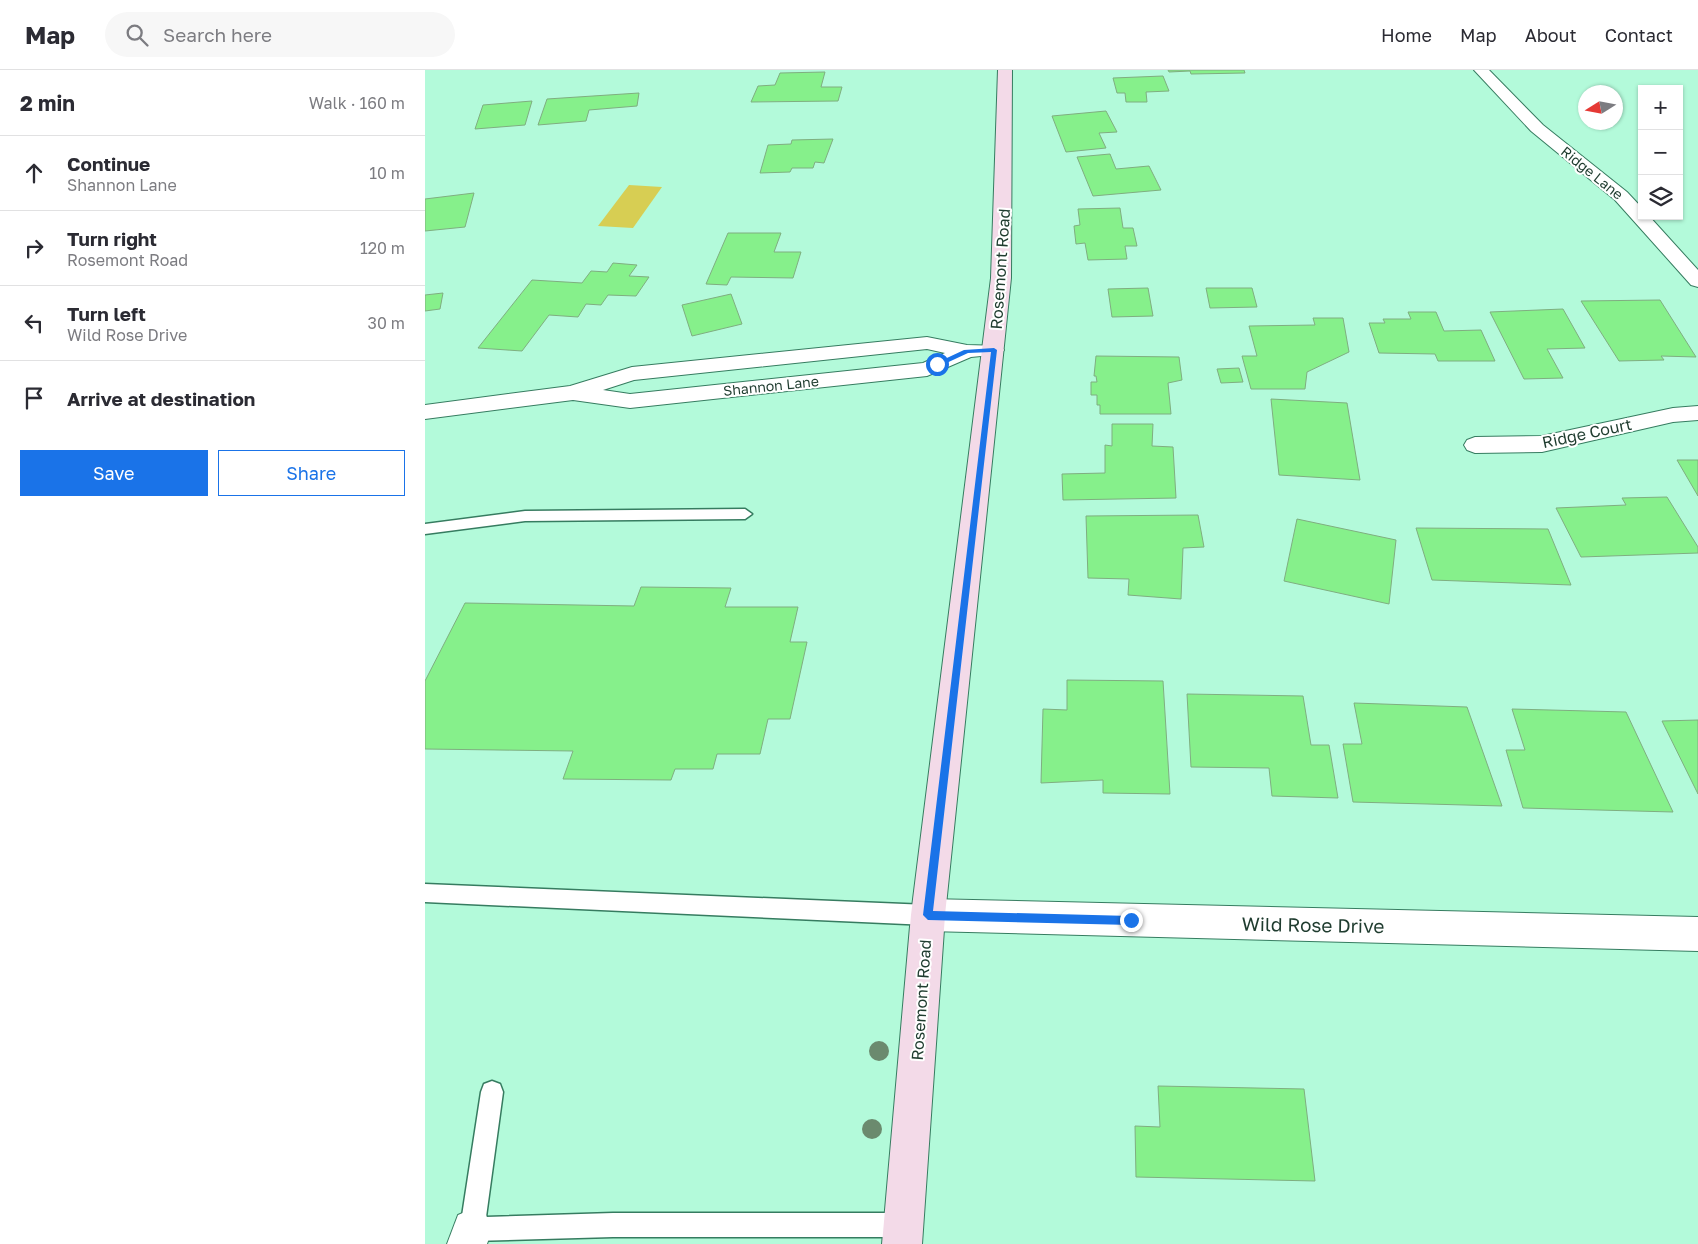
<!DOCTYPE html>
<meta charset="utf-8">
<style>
body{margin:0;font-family:"Golos Text",sans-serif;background:#f7f7f7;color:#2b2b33}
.controls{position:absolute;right:15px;top:15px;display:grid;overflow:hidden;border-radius:0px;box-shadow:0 1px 4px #0004}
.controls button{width:45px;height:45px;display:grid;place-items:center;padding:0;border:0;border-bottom:1px solid #e1e1e2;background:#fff;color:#2b2b33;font:25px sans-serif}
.compass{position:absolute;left:1153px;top:15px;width:45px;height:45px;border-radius:50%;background:#fff;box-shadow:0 1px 4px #0004;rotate:259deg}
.stop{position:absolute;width:15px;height:15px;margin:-11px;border:4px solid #1a73e8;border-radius:50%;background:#fff}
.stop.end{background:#1a73e8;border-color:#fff;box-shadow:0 1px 5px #0008}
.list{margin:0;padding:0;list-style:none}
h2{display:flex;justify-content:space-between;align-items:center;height:65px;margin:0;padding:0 20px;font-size:21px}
h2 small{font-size:16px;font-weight:400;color:#7c7c81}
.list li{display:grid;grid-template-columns:32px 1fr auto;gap:15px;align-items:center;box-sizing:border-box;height:75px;padding:0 20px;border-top:1px solid #e1e1e2}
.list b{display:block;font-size:19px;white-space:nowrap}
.list p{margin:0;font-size:16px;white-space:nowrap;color:#7c7c81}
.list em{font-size:16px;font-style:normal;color:#7c7c81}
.actions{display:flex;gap:10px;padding:15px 20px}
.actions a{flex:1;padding:11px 0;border:1px solid #1a73e8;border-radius:0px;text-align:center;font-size:18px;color:#1a73e8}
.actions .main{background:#1a73e8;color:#fff}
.icon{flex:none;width:28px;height:28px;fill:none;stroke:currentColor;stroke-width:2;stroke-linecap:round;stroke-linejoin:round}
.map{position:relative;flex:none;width:1273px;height:1174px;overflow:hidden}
header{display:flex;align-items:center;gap:30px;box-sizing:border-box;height:70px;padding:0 25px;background:#fff;border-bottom:1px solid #e1e1e2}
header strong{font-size:24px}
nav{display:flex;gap:28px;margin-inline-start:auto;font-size:18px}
.search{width:350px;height:45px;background:#f7f7f7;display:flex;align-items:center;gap:12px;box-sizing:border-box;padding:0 18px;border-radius:28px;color:#7c7c81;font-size:19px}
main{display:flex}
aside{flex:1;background:#fff}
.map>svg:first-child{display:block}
</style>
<header>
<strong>Map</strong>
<div class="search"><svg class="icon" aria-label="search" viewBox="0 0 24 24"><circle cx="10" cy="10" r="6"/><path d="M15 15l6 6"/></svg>Search here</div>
<nav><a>Home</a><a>Map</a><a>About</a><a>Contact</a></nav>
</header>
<main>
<aside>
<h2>2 min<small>Walk · 160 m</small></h2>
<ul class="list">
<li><svg class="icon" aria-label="ahead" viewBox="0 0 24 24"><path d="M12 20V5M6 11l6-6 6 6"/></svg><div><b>Continue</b><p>Shannon Lane</p></div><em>10 m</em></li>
<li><svg class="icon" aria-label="right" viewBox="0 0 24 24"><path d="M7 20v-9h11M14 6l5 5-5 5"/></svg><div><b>Turn right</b><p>Rosemont Road</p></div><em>120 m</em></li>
<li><svg class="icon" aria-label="left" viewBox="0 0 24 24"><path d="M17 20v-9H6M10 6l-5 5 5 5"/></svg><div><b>Turn left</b><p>Wild Rose Drive</p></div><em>30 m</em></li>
<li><svg class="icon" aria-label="arrive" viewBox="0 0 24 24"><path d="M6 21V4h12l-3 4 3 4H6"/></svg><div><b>Arrive at destination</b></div></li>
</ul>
<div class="actions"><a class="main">Save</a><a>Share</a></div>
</aside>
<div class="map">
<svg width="1273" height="1174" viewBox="0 0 1273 1174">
<rect width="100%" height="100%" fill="#b3fada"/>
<path fill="#d7ce53" d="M204,115l33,2 -29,41 -35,-2z"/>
<g fill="#86f08b" stroke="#7fae80">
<path d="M743,0h76l1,3 -54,1 -1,-3 -21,1z"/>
<path d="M400,2l-4,15h21l-4,14 -87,1 7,-16 17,-1 5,-12z"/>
<path d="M738,6l6,15 -23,1 1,10h-21l-1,-9h-8l-4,-15z"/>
<path d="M214,23l-2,13 -48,4 -3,11 -48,4 9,-26z"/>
<path d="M107,31l-7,24 -50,4 8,-24z"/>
<path d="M681,41l11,21 -18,1 7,15 -40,4 -14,-36z"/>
<path d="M408,69l-9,24 -9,-1 -2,6h-21l-2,4 -30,1 8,-28 23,-1 1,-4z"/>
<path d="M685,84l6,15 33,-3 12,24 -68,6 -16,-39z"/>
<path d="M49,123l-9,34 -40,4v-32z"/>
<path d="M695,138l3,20h10l4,18h-12l2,13 -39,1 -3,-17 -9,1 -2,-18 6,-1 -2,-16z"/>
<path d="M303,163h53l-7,19h27l-8,26 -62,-1 -4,8 -21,-1z"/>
<path d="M188,193l24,2 -8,11 20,1 -13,19 -28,-1 -7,10 -15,-1 -8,13 -29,-2 -27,36 -44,-3 54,-68 50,3 9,-12 16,1z"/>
<path d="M723,218l5,28 -41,1 -4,-28z"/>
<path d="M781,218h46l5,19 -47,1z"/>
<path d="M18,223l-3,16 -15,2v-16z"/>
<path d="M306,224l11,30 -50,12 -10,-31z"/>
<path d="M1235,230l36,57 -35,-1 3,4 -45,1 -38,-60z"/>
<path d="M1138,239l22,39 -38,1 16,29 -39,1 -34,-67z"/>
<path d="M983,242h28l8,19 37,-1 14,31h-57l-3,-7 -56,-1 -10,-30h16l-2,-4h28z"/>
<path d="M888,248h30l6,34 -42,20 -2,17h-54l-9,-33h15l-8,-30 66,-1z"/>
<path d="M671,286l83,1 3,23 -14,3 3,31h-71v-9h-3v-10h-6v-13h6l-1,-6h-2z"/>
<path d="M814,298l4,14 -22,1 -4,-14z"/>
<path d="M846,329l76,4 13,77 -81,-5z"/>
<path d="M687,354h41l-1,22 21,1 3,51 -113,2 -1,-26 43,-1v-28l7,1z"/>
<path d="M1252,390h21v36z"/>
<path d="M1242,427l31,50v6l-117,4 -25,-49 70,-3 -4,-7z"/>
<path d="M773,445l6,32 -21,1 -2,51 -53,-4 1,-16 -41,-1 -2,-62z"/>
<path d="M872,449l99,21 -7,64 -105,-23z"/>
<path d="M991,458l132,1 23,56 -139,-5z"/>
<path d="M216,517l90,1 -6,19h73l-8,35h17l-17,77h-22l-8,35h-43l-4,15h-38l-4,11 -108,-1 10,-28 -148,-2v-68l40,-78 169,3z"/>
<path d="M642,610l96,1 7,113 -67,-1v-13l-62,3 2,-74 24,1z"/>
<path d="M762,624l116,2 8,49h18l9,53 -66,-2 -3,-28 -78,-1z"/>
<path d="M929,633l113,4 35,99 -149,-4 -10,-58h19z"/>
<path d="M1087,639l114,3 47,100 -150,-4 -17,-58h19z"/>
<path d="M1273,650v74l-36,-73z"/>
<path d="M733,1016l146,3 11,92 -179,-4 -1,-51 25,1z"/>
</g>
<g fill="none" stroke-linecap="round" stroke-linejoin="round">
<defs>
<g id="lane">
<path d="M320,439l7,5 -7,5 -220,2 -100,13v-10l100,-13z"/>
<path d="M0,814l503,21 7,3 3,7 -3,7 -7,3 -503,-23z"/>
<path d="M67,1011l8,3 3,8 -17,125 127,-4h291l8,4 4,8 -4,8 -8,4h-291l-141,4 -8,-4 -4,-8 21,-137 3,-8z"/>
</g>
<g id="street">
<path d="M1049,0h15l54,55 84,67 15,16v8h7l49,54v17l-7,-2 -76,-85 -84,-69z"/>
<path d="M502,267l40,8 34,1 3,4 -3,4 -30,3 -44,19 -297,32 -57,-8 -148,19v-14l145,-19 62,-19zM502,279l18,4 -22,10 -293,31 -27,-4 31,-10z"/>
<path d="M1273,336v14l-25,2 -131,30 -67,1 -8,-3 -3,-5 3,-5 8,-3 67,-1 131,-28z"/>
<path d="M503,829l770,18v34l-770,-20 -12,-5 -5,-11 5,-11z"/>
<path d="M47,1139l14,6 6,14 -5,15h-40l11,-29z"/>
</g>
<path id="secondary" d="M573,0h14l-1,208 -66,637 -23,329h-40l29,-329 80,-637z"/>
</defs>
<use href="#lane" stroke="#367c60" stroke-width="3"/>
<use href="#street" stroke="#367c60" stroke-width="2"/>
<use href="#secondary" stroke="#367c60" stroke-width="2"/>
<use href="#lane" fill="#fff" fill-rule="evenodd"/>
<use href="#street" fill="#fff" fill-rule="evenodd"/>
<use href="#secondary" fill="#f3dae8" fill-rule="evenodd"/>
</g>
<g fill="#6b8a6e">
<circle cx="454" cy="981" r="10"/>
<circle cx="447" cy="1059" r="10"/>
</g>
<path fill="#1a73e8" d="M569,278l3,2 -64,561 198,5 5,4 -5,5 -203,-5 -5,-5 68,-563 -23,1 -28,13 -6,-2 30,-14z"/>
<g text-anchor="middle" stroke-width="4" stroke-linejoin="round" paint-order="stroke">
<g font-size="14" fill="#1f3c2f" stroke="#fff">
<text transform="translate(1167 103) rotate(39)" y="5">Ridge Lane</text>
<text transform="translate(346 316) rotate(-6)" y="5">Shannon Lane</text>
</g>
<g font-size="16" fill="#1f3c2f" stroke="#fff">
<text transform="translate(575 199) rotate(-86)" y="6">Rosemont Road</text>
<text transform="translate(1162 363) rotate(-12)" y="6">Ridge Court</text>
<text transform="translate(496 930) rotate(-86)" y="6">Rosemont Road</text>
</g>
<g font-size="19" fill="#1f3c2f" stroke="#fff">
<text transform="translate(888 855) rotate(1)" y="7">Wild Rose Drive</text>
</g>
</g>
</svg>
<div class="controls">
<button>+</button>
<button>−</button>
<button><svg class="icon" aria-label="layers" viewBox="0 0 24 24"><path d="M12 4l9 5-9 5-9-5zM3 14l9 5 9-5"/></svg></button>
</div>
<svg class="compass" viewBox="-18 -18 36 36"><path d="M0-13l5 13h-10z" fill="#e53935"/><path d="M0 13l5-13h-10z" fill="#7c7c81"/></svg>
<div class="stop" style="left:512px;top:294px"></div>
<div class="stop end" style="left:706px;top:850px"></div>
</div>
</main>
